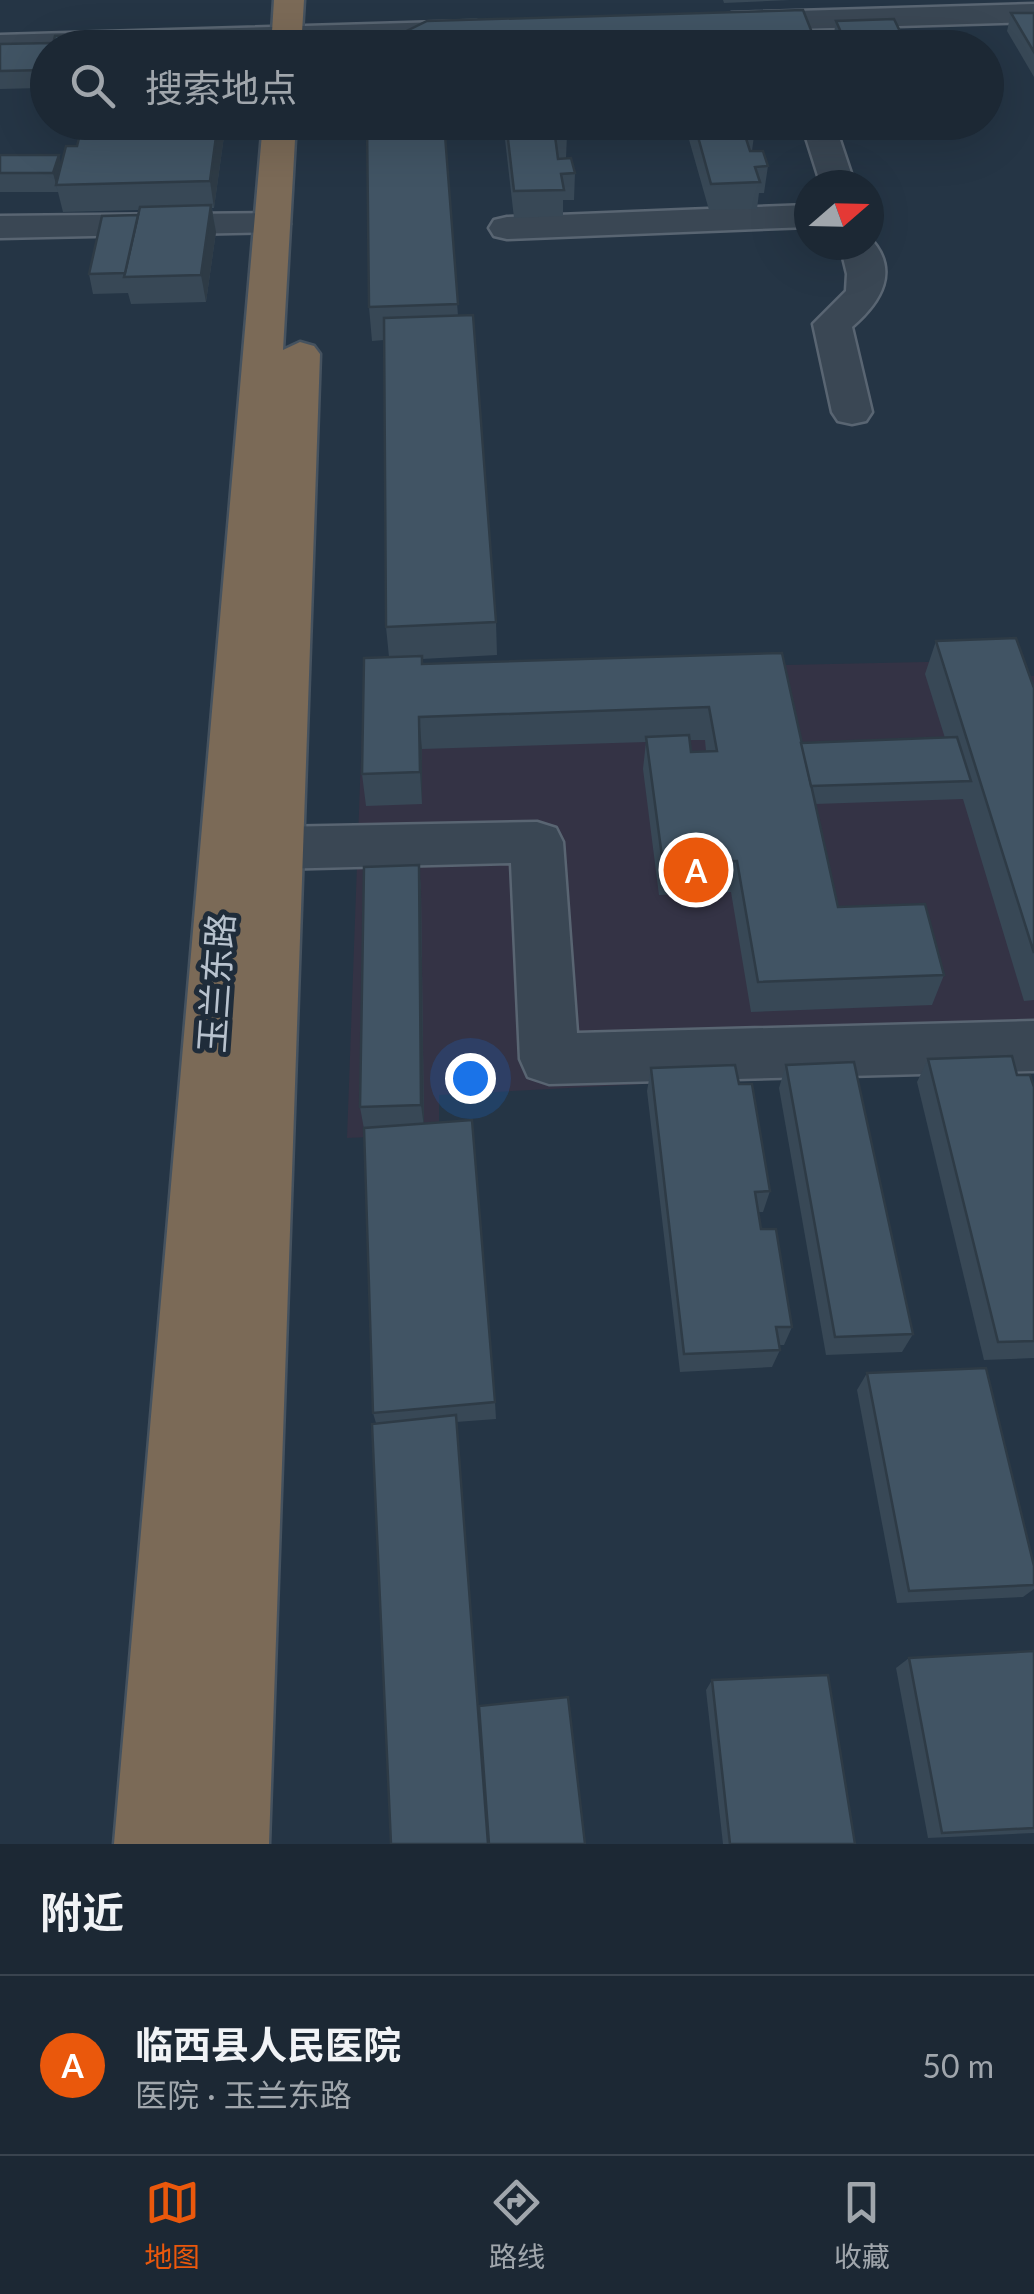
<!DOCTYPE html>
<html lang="zh">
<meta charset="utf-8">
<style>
body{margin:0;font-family:Lato,"Noto Sans SC",sans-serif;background:#25303c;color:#f1f3f6}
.compass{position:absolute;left:794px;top:170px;width:90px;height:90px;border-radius:50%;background:#1c2834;box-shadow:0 10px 40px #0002;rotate:70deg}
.you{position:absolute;left:470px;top:1078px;width:35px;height:35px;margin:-25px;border:8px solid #fff;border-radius:50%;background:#1a73e8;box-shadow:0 0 0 15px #1a73e833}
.badge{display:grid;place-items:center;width:65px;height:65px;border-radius:50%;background:#ea580c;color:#fff;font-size:32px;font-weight:700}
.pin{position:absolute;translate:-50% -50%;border:5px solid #fff;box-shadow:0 2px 10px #0006}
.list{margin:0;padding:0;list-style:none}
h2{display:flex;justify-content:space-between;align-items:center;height:130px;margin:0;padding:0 40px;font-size:42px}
h2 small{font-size:32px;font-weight:400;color:#a0a6ac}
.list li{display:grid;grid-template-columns:65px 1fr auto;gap:30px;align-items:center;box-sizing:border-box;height:180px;padding:0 40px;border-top:2px solid #3a444f}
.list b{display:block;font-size:38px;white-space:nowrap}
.list p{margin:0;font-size:32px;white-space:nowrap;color:#a0a6ac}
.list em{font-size:32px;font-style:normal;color:#a0a6ac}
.icon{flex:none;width:55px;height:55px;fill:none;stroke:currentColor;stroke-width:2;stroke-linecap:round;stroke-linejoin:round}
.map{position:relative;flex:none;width:1034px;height:1844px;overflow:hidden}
.search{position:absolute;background:#1c2834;box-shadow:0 10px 40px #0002;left:30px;right:30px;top:30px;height:110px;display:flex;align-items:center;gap:25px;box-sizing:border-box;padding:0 35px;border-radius:55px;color:#a0a6ac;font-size:38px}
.sheet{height:310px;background:#1c2834}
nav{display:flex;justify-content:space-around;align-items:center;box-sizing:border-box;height:140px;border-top:2px solid #3a444f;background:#1c2834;font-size:28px;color:#a0a6ac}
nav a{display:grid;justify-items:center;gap:5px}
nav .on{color:#ea580c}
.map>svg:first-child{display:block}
</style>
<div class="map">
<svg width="1034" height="1844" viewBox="0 0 1034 1844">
<rect width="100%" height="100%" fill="#253545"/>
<path fill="#343345" d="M1021,660l5,16h8v387l-595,32v39l-92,4 17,-464z"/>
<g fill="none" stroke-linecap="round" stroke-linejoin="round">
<defs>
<g id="minor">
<path d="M1034,4v18l-302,9 -11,-3 -4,-6 4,-6 11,-3z"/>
<path d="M476,21l11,3 4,6 -4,6 -293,12h-146v4l-48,1v-18z"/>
<path d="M801,122h33l21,63h-34z"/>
<path d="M809,205v22l-302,12 -13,-3 -5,-8 5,-8 13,-3z"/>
<path d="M272,213l13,3 5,8 -5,8 -285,6v-22z"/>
<path d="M869,237c32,33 12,65 -17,90l20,85 -6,9 -14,3 -14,-3 -6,-9 -19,-88 33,-33 1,-17 -7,-29h29z"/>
<path d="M537,822l19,6 7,14 14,191 457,-12v50l-485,13 -21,-7 -8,-18 -9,-196 -235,6 -19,-6 -7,-15 7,-15 19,-6z"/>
</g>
<g id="highway">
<path d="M274,0h30l-3,48h-30z"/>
<path d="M263,122h33l-13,228 17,-8 14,4 6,8 -51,1490h-155z"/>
</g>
</defs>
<use href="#minor" stroke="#596572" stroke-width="5"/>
<use href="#highway" stroke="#45525f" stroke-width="5"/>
<use href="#minor" fill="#3a4754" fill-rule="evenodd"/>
<use href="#highway" fill="#7b6a57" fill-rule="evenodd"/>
</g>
<g fill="#384856" fill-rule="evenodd">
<path d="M723,0h67l-66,3z"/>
<path d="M1011,13h23v64l-27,-46z"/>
<path d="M836,21l72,27h-71l-4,-9z"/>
<path d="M124,34l1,4 -77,10v68h-2l-6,-28 -40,1v-45l53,-1z"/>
<path d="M813,35l-2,13h-439z"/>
<path d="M226,122l-12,86h-2l4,24 -10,70 -75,2 -3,-11 -35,1 -4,-20 49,-59 1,-5 -76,2 -5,-20h-58v-37h59l2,10 16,-19z"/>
<path d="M444,122l14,194 38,306 1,33 -75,4v5l360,-11 19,90 144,-5 -20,-64 11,-33 98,47v312l-10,1 -61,-202 -148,5 23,103 106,68 -12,30 -181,7 -20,-120 -72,3 -16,-126 3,-27 -224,7v55l-56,2 -4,-32 27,-117 -3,-30 -2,-287 -12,1 -3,-34zM689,740h16l1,11 -15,1z"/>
<path d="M503,122h62l2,13 -1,23 9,15 -1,27h-11v16l-49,2z"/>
<path d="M684,122h69l2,6 -3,23 16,15 -4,27h-5l-2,16 -48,1z"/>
<path d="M419,865l2,26 3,232 71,279 1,17 -40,3 -65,422 -15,-421 -3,-10 -9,-284 -4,-22z"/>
<path d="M928,1059l89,16 17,12v271l-50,2 -67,-278z"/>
<path d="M786,1065l127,269 -11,18 -76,3 -47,-267z"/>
<path d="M651,1068l88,16 31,107 -7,21h-5l3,17 31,98 -8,18h-5l1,5 -8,17 -92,5 -33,-281z"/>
<path d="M867,1373l167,193v23l-11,8 -126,6 -40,-213z"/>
<path d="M1034,1651v182l-106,5 -32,-170 13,-10z"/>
<path d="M712,1680l143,164h-132l-17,-154z"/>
</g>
<g fill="#2e3b46">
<path d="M218,122h8l-12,86 -4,-27z"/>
<path d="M59,155l5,19 -8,11 2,7 -5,-19z"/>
<path d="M211,205l5,27 -10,70 -5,-27z"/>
<path d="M419,717l3,32v55l-2,-32z"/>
<path d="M419,865l2,26 3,236 -3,-22z"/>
</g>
<g fill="#415464" stroke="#2e3b46" stroke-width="2.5">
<path d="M803,10l10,25 -375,11 1,2h-67l55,-27z"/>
<path d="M1011,13h23v39z"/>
<path d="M894,19l14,29h-60l-12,-27z"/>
<path d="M124,34l-1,4 107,-2 -1,12h-177l3,-12z"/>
<path d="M53,43l-1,5h-4v14l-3,8 -45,1v-27z"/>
<path d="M48,61v29h-9z"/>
<path d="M83,122h135l-8,59 -154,4 10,-39h11z"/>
<path d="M367,122h77l14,182 -89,3z"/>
<path d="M506,122h59l2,13 -12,1 3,23 13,-1 4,15 -14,1 3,16 -50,1z"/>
<path d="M694,122h59l2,6 -12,1 7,22h13l5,15 -13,1 5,15 -49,2z"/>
<path d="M0,155h59l-6,18h-53z"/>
<path d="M211,205l-10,70 -77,2 16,-70z"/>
<path d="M138,215l-13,58 -36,1 13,-58z"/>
<path d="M473,315l23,307 -110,5 -2,-309z"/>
<path d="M1016,638l18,50v265l-98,-312z"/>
<path d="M782,653l56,254 87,-3 19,71 -186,7 -21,-121 -74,3 -17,-127 43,-2 2,17 26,-1 -8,-44 -290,10 1,55 -58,2 2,-116 58,-2v8z"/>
<path d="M957,737l14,44 -160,5 -10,-43z"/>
<path d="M419,865l2,240 -61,2 4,-240z"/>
<path d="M1012,1056l5,19h13l4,12v254l-36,1 -70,-283z"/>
<path d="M854,1062l59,272 -78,3 -49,-272z"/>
<path d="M735,1065l4,19h13l18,107 -15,1 6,37h15l16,98h-16l4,23 -96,4 -33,-286z"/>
<path d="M472,1120l23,282 -122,11 -9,-285z"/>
<path d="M986,1368l48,198v19l-125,6 -42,-218z"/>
<path d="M456,1415l32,429h-97l-19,-420z"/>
<path d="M1034,1651v177l-92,5 -33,-175z"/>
<path d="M828,1675l27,169h-125l-18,-164z"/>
<path d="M568,1697l17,147h-96l-10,-138z"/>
</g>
<g text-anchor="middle" stroke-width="10" stroke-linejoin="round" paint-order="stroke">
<g font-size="35" fill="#b8c2ce" stroke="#1f2c3a">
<text transform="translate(217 983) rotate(-86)" y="12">玉兰东路</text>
</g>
</g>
</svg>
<svg class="compass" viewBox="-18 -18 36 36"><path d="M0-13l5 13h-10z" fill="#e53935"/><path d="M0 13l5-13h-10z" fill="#a0a6ac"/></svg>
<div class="you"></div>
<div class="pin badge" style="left:696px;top:870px">A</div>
<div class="search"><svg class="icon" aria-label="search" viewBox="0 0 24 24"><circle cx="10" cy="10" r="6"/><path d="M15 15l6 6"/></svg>搜索地点</div>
</div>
<section class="sheet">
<h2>附近<small></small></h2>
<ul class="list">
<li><span class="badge">A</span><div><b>临西县人民医院</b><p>医院 · 玉兰东路</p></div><em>50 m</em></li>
</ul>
</section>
<nav>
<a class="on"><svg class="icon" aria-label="map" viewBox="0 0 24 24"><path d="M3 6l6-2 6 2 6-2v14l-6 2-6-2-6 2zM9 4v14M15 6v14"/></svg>地图</a>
<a><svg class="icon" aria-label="directions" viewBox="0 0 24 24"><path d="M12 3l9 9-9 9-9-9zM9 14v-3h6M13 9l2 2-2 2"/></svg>路线</a>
<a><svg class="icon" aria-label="saved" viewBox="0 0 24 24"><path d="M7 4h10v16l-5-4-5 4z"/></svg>收藏</a>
</nav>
